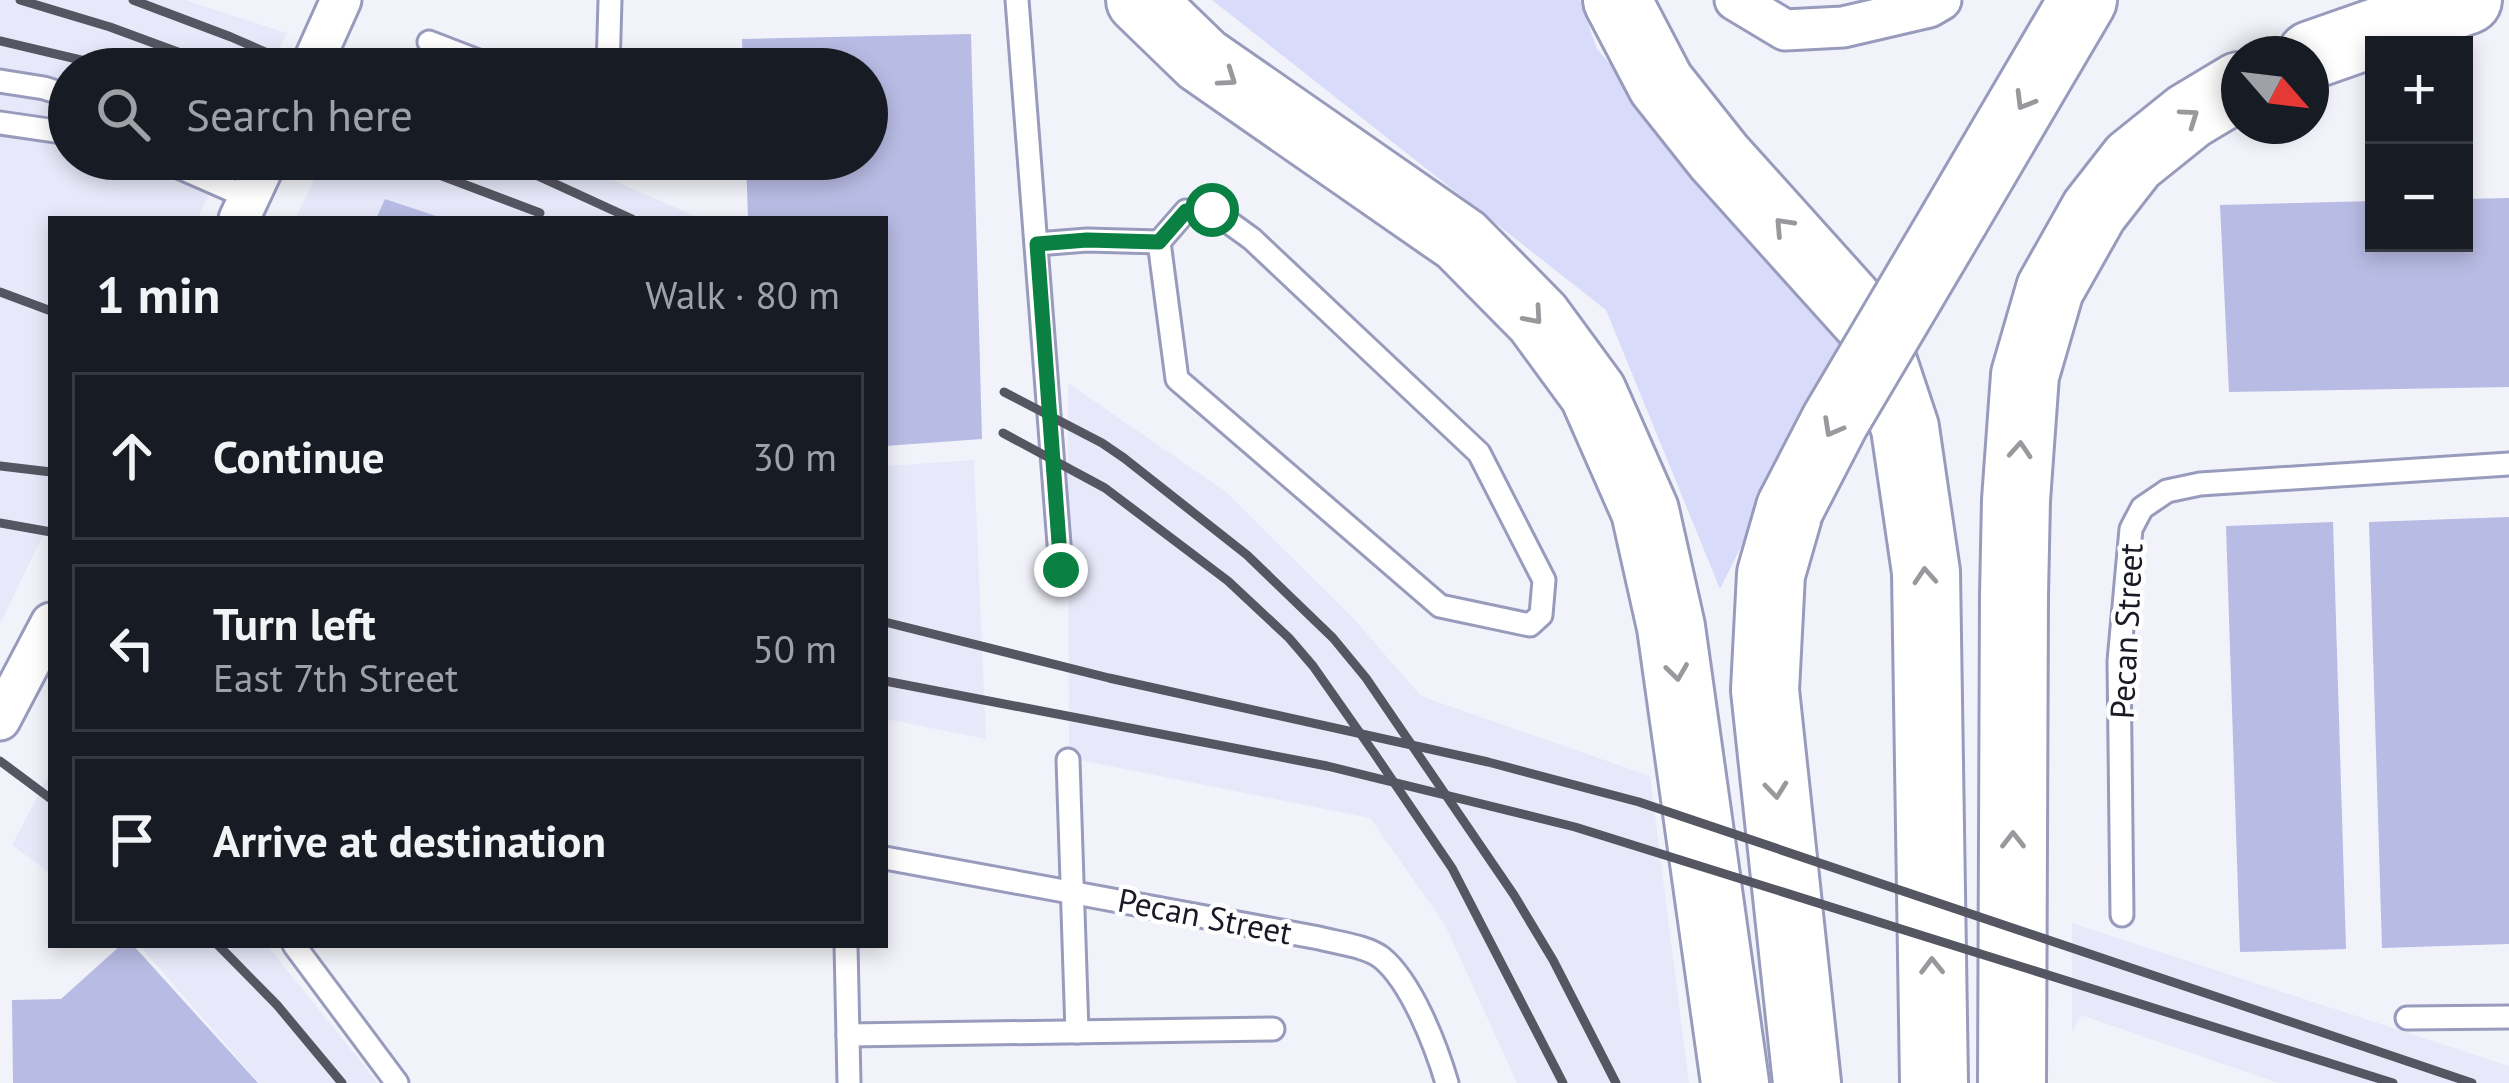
<!DOCTYPE html>
<meta charset="utf-8">
<style>
body{margin:0;font-family:"PT Sans",sans-serif;background:#20242c;color:#f1f3f6}
.controls{position:absolute;right:36px;top:36px;display:grid;overflow:hidden;border-radius:0px;box-shadow:0 6px 18px #0003}
.controls button{width:108px;height:108px;display:grid;place-items:center;padding:0;border:0;border-bottom:3px solid #363941;background:#171b24;color:#f1f3f6;font:60px sans-serif}
.compass{position:absolute;left:2221px;top:36px;width:108px;height:108px;border-radius:50%;background:#171b24;box-shadow:0 6px 18px #0003;rotate:118deg}
.stop{position:absolute;width:36px;height:36px;margin:-27px;border:9px solid #0b8043;border-radius:50%;background:#fff}
.stop.end{background:#0b8043;border-color:#fff;box-shadow:0 3px 12px #0008}
.list{margin:0;padding:0;list-style:none}
h2{display:flex;justify-content:space-between;align-items:center;height:156px;margin:0;padding:0 48px;font-size:51px}
h2 small{font-size:39px;font-weight:400;color:#9ea1a6}
.list li{display:grid;grid-template-columns:78px 1fr auto;gap:36px;align-items:center;box-sizing:border-box;height:168px;margin:0 24px 24px;padding:0 24px;border:3px solid #363941;border-radius:0px}
.list b{display:block;font-size:45px;white-space:nowrap}
.list p{margin:0;font-size:39px;white-space:nowrap;color:#9ea1a6}
.list em{font-size:39px;font-style:normal;color:#9ea1a6}
.icon{flex:none;width:66px;height:66px;fill:none;stroke:currentColor;stroke-width:2;stroke-linecap:round;stroke-linejoin:round}
.map{position:relative;flex:none;width:2509px;height:1083px;overflow:hidden}
.search{position:absolute;background:#171b24;box-shadow:0 6px 18px #0003;left:48px;top:48px;width:840px;height:132px;display:flex;align-items:center;gap:30px;box-sizing:border-box;padding:0 42px;border-radius:66px;color:#9ea1a6;font-size:45px}
.panel{position:absolute;background:#171b24;box-shadow:0 6px 18px #0003;left:48px;top:216px;width:840px;height:732px;border-radius:0px}
.map>svg:first-child{display:block}
</style>
<div class="map">
<svg width="2509" height="1083" viewBox="0 0 2509 1083">
<rect width="100%" height="100%" fill="#f2f3fa"/>
<g fill="#e7e9fa">
<path d="M0,0h185l102,33 -17,36h-201v90h157l-29,60h-146v300l-51,105z"/>
<path d="M324,159h240l138,60h-407z"/>
<path d="M1068,383l157,108 128,127 68,78 229,80 39,307h-172l-72,-158 -75,-107 -301,-60z"/>
<path d="M974,460l12,279 -101,-20v-253z"/>
<path d="M51,771v103l-39,-29z"/>
<path d="M2072,923l437,143v17h-231l-197,-68 -9,17z"/>
<path d="M139,945h128l111,138h-119z"/>
</g>
<path fill="#d8dbfa" d="M1212,0h368l17,49 247,291 -124,249 -114,-279z"/>
<g fill="#b8bbe3">
<path d="M971,34l11,405 -97,7v-227h-137l-2,-60h121v-90h-124l-1,-30z"/>
<path d="M2509,198v189l-280,5 -9,-187 154,-4v42h90v-44z"/>
<path d="M385,199l57,19v1h-66z"/>
<path d="M2509,517v427l-127,4 -13,-426z"/>
<path d="M2333,522l13,427 -106,3 -14,-426z"/>
<path d="M121,945h12l125,138h-245l-1,-83 49,-1z"/>
</g>
<g fill="none" stroke-linecap="round" stroke-linejoin="round">
<defs>
<g id="lane">
<path d="M1017,0l44,570"/>
<path d="M429,42l70,27"/>
<path d="M608,69l2,-69"/>
<path d="M0,81l44,7 25,8"/>
<path d="M0,123l69,10"/>
<path d="M160,159l89,39"/>
<path d="M1212,210l40,29 227,214 65,127 -3,35 -11,10 -90,-19 -263,-227 -18,-137 27,-31z"/>
<path d="M1037,244l50,-4 72,2"/>
<path d="M1068,760l9,272"/>
<path d="M885,858l434,80c18,5 48,8 63,20 30,25 54,88 65,125"/>
<path d="M2122,915l-3,-254 12,-132 11,-21 25,-17 33,-7 309,-20"/>
<path d="M294,945l103,138"/>
<path d="M846,945l3,138"/>
<path d="M2407,1018l102,-1"/>
<path d="M848,1035l425,-6"/>
</g>
<g id="street">
<path d="M1735,0l50,30 58,-3 86,-20 12,-7"/>
<path d="M310,69l31,-69"/>
<path d="M239,219l28,-60"/>
<path d="M0,720l51,-97"/>
</g>
<g id="highway">
<path d="M1140,0l62,60 259,180 77,78 55,75 52,118 26,116 64,456"/>
<path d="M1617,0l44,84 58,73 152,169 34,102 21,144 8,511"/>
<path d="M2311,55l157,-55"/>
<path d="M1955,218l128,-218"/>
<path d="M1790,508l-19,66 -6,116 42,393"/>
<path d="M2012,1083l2,-488 2,-95 9,-125 25,-86 44,-78 39,-50 56,-45 50,-30"/>
</g>
</defs>
<use href="#lane" stroke="#999bbd" stroke-width="27"/>
<use href="#street" stroke="#999bbd" stroke-width="45"/>
<use href="#highway" stroke="#999bbd" stroke-width="72"/>
<use href="#lane" stroke="#fff" stroke-width="21"/>
<use href="#street" stroke="#fff" stroke-width="39"/>
<use href="#highway" stroke="#fff" stroke-width="66"/>
<g stroke="#555661" stroke-width="9">
<path d="M20,0l90,27 114,42"/>
<path d="M133,0l98,37 73,32"/>
<path d="M0,41l119,28"/>
<path d="M397,159l143,54"/>
<path d="M501,159l131,60"/>
<path d="M0,292l51,19"/>
<path d="M1004,392l98,51 22,15 123,97 86,83 33,40 148,217 39,65 63,123"/>
<path d="M1003,433l102,55 123,93 61,57 24,28 61,87 78,115 111,215"/>
<path d="M0,466l51,6"/>
<path d="M0,523l51,9"/>
<path d="M885,622l224,56 379,84 151,40 833,281"/>
<path d="M885,681l442,85 248,61 818,256"/>
<path d="M0,761l51,38"/>
<path d="M218,945l59,60 65,78"/>
</g>
<defs>
<path id="highway-bridge" d="M1790,508l45,-87 120,-203"/>
</defs>
<use href="#highway-bridge" stroke="#999bbd" stroke-width="72" stroke-linecap="butt"/>
<use href="#highway-bridge" stroke="#fff" stroke-width="66"/>
</g>
<defs><path id="oneway-chevron" d="M-2-3.5L2.5 0L-2 3.5" fill="none" stroke-width="1.6" stroke-linecap="round" stroke-linejoin="round" transform="scale(3)"/></defs>
<g stroke="#98989d">
<use href="#oneway-chevron" transform="translate(1228 78) rotate(35)"/>
<use href="#oneway-chevron" transform="translate(2024 101) rotate(121)"/>
<use href="#oneway-chevron" transform="translate(2190 117) rotate(-35)"/>
<use href="#oneway-chevron" transform="translate(1783 226) rotate(-133)"/>
<use href="#oneway-chevron" transform="translate(1534 316) rotate(49)"/>
<use href="#oneway-chevron" transform="translate(1832 428) rotate(119)"/>
<use href="#oneway-chevron" transform="translate(2020 450) rotate(-86)"/>
<use href="#oneway-chevron" transform="translate(1925 576) rotate(-94)"/>
<use href="#oneway-chevron" transform="translate(1677 672) rotate(82)"/>
<use href="#oneway-chevron" transform="translate(1776 790) rotate(84)"/>
<use href="#oneway-chevron" transform="translate(2013 840) rotate(-90)"/>
<use href="#oneway-chevron" transform="translate(1932 966) rotate(-91)"/>
</g>
<g fill="none" stroke-linecap="round" stroke-linejoin="round">
<path stroke="#0b8043" stroke-width="15" d="M1061,570l-24,-326 50,-4 72,2 27,-31 26,-1"/>
</g>
<g text-anchor="middle" stroke-width="9" stroke-linejoin="round" paint-order="stroke">
<g font-size="33" fill="#191a26" stroke="#fff">
<text transform="translate(2126 631) rotate(-87)" y="12">Pecan Street</text>
<text transform="translate(1205 916) rotate(11)" y="12">Pecan Street</text>
</g>
</g>
</svg>
<div class="controls">
<button>+</button>
<button>−</button>
</div>
<svg class="compass" viewBox="-18 -18 36 36"><path d="M0-13l5 13h-10z" fill="#e53935"/><path d="M0 13l5-13h-10z" fill="#9ea1a6"/></svg>
<div class="stop" style="left:1212px;top:210px"></div>
<div class="stop end" style="left:1061px;top:570px"></div>
<div class="search"><svg class="icon" aria-label="search" viewBox="0 0 24 24"><circle cx="10" cy="10" r="6"/><path d="M15 15l6 6"/></svg>Search here</div>
<section class="panel">
<h2>1 min<small>Walk · 80 m</small></h2>
<ul class="list">
<li><svg class="icon" aria-label="ahead" viewBox="0 0 24 24"><path d="M12 20V5M6 11l6-6 6 6"/></svg><div><b>Continue</b></div><em>30 m</em></li>
<li><svg class="icon" aria-label="left" viewBox="0 0 24 24"><path d="M17 20v-9H6M10 6l-5 5 5 5"/></svg><div><b>Turn left</b><p>East 7th Street</p></div><em>50 m</em></li>
<li><svg class="icon" aria-label="arrive" viewBox="0 0 24 24"><path d="M6 21V4h12l-3 4 3 4H6"/></svg><div><b>Arrive at destination</b></div></li>
</ul>
</section>
</div>
